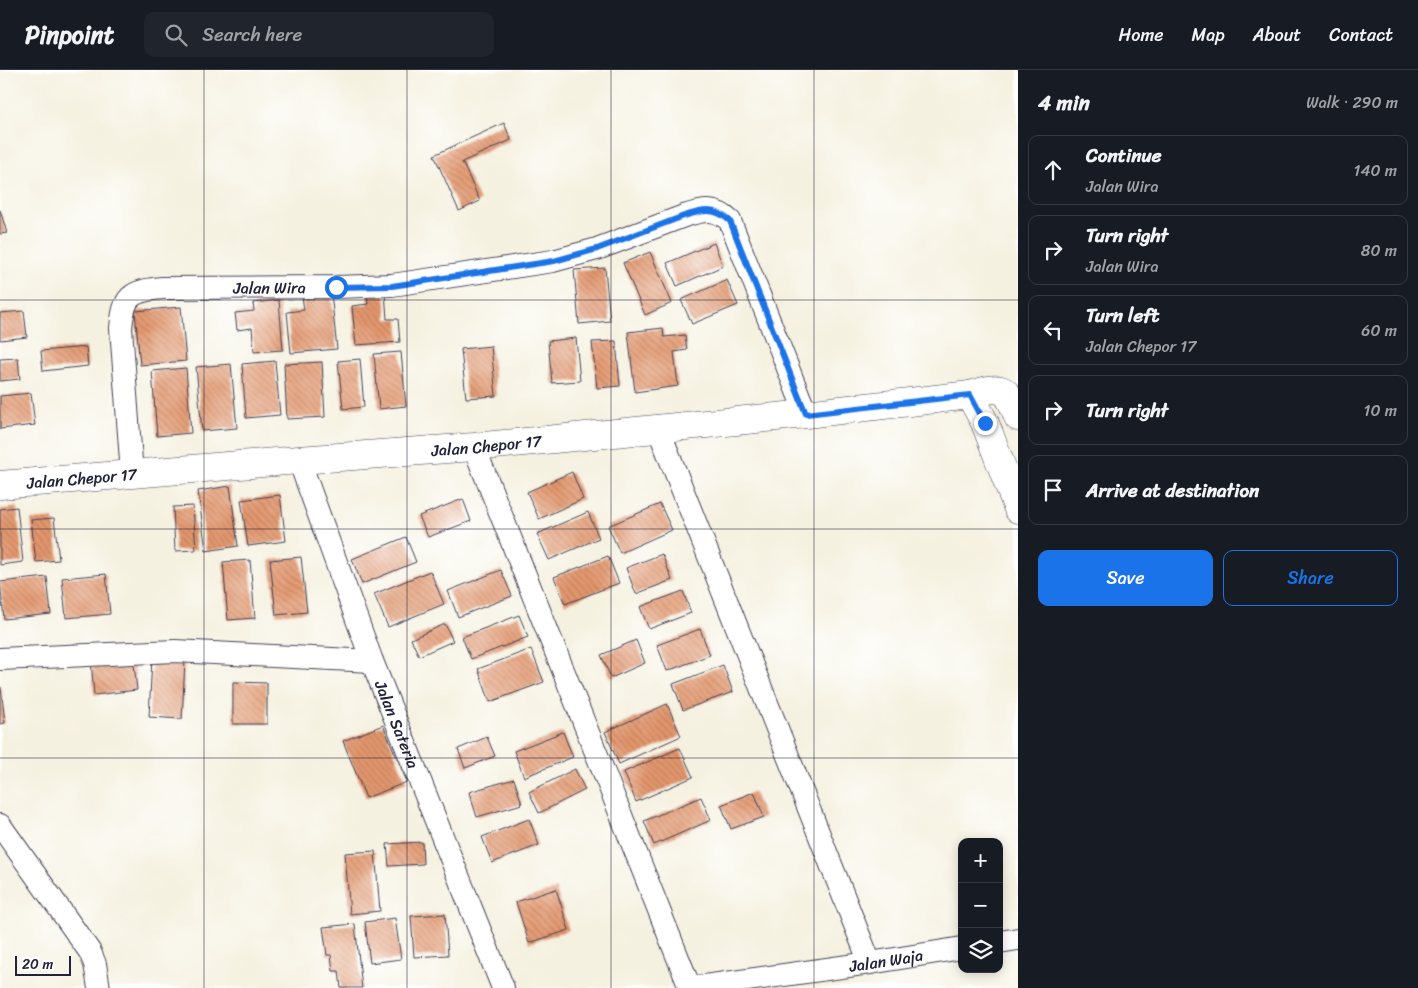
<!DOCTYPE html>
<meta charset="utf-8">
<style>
body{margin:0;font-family:Sriracha,sans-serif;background:#20242c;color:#f1f3f6}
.controls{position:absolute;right:15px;bottom:15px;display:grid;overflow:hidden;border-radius:10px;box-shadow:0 2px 12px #0003}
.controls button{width:45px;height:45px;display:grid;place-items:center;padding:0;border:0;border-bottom:1px solid #363941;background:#171b24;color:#f1f3f6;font:25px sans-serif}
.scale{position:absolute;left:15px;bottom:12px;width:56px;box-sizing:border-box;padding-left:5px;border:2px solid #22223b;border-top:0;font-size:14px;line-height:18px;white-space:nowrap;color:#22223b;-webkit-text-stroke:4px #fff;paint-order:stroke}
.stop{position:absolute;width:15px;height:15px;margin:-11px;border:4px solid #1a73e8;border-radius:50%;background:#fff}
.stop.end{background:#1a73e8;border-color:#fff;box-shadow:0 1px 5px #0008}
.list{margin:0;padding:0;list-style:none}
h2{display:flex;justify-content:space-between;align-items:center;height:65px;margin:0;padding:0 20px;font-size:21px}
h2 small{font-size:16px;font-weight:400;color:#9ea1a6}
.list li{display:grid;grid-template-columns:32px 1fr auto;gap:15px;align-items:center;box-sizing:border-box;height:70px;margin:0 10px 10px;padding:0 10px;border:1px solid #363941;border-radius:10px}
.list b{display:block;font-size:19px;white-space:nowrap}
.list p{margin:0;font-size:16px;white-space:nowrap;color:#9ea1a6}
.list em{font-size:16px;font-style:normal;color:#9ea1a6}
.actions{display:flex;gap:10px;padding:15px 20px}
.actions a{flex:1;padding:11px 0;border:1px solid #1a73e8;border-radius:10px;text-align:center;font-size:18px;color:#1a73e8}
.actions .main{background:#1a73e8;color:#fff}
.icon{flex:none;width:28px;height:28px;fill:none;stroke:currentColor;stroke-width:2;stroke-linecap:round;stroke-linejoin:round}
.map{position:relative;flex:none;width:1018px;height:918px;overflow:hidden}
header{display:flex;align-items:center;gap:30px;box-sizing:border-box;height:70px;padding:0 25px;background:#171b24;border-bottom:1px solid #363941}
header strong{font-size:24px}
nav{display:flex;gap:28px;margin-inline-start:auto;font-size:18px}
.search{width:350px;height:45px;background:#20242c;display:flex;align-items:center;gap:12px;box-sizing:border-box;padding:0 18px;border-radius:10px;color:#9ea1a6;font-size:19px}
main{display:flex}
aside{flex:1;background:#171b24}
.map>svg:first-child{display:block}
</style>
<header>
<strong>Pinpoint</strong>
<div class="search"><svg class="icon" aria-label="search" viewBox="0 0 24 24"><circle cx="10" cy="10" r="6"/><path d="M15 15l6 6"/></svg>Search here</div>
<nav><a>Home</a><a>Map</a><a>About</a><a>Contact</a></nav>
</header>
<main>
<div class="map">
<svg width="1018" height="918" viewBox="0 0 1018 918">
<defs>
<pattern id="building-back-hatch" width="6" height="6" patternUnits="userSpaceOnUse" patternTransform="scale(1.25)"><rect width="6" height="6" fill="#e4976d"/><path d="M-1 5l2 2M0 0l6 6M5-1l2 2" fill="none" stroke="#b87b5b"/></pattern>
</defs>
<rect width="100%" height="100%" fill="#fff"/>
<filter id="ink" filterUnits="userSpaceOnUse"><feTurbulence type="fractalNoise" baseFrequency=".02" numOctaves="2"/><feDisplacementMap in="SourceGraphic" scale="10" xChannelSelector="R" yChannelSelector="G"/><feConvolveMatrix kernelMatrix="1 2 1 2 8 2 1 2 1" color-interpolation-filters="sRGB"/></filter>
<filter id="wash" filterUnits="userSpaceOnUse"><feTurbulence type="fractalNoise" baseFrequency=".0096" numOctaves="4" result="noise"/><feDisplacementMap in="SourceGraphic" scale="20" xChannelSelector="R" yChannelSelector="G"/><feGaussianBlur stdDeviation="1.12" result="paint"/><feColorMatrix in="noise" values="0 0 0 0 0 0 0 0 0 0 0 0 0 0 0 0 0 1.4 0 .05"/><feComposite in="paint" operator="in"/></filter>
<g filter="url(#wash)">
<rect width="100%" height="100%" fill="#f5f1e0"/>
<g id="blocks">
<g fill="url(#building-back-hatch)">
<path d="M504,53l7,17 -49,22 18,39 -21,10 -25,-56z"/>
<path d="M0,140l7,23 -7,1z"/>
<path d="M714,173l9,23 -46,20 -10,-23z"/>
<path d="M650,182l22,51 -27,12 -22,-52z"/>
<path d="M605,198l5,53 -31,3 -5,-54z"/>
<path d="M727,210l11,25 -46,19 -11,-24z"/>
<path d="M385,222l2,27h11l2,23 -44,3 -4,-39 16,-2 -1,-10z"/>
<path d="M331,223l6,56 -46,4 -4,-41 17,-2 -2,-14z"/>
<path d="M279,230l4,50 -29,2 -2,-24 -15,2 -2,-17 19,-2 -1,-8z"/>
<path d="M181,237l5,54 -46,4 -5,-54z"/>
<path d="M24,241l3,26 -27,3v-27z"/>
<path d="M663,258l1,9 21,-2 2,15 -13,2 4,34 -43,6 -7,-60z"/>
<path d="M576,268l4,43 -28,2 -4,-42z"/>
<path d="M616,271l4,45 -23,2 -5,-46z"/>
<path d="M491,276l5,50 -30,2 -5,-49z"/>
<path d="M86,277l2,19 -45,5 -2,-20z"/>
<path d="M401,282l5,54 -27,3 -5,-55z"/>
<path d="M18,288l2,21 -20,2v-22z"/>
<path d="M360,289l4,48 -21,2 -5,-48z"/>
<path d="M275,291l5,54 -34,3 -4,-54z"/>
<path d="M322,292l3,55 -38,2 -3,-55z"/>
<path d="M231,294l6,64 -35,3 -6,-64z"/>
<path d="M186,298l5,65 -34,3 -5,-65z"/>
<path d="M31,323l4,32 -35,4v-33z"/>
<path d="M572,402l11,27 -44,20 -12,-27z"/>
<path d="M230,416l8,60 -32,5 -8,-60z"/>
<path d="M280,425l6,46 -38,5 -7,-46z"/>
<path d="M463,429l8,22 -43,16 -9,-21z"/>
<path d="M660,434l12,26 -52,23 -12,-27z"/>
<path d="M193,436l3,44 -21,1 -2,-44z"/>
<path d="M17,437l6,55 -23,3v-56z"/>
<path d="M588,442l11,26 -50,22 -12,-26z"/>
<path d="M54,448l5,42 -23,2 -5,-42z"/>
<path d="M406,467l10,25 -54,22 -10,-25z"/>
<path d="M662,484l10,26 -36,14 -10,-26z"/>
<path d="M608,486l11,27 -54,21 -11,-27z"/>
<path d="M301,487l6,55 -31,3 -6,-55z"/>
<path d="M250,490l5,58 -27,2 -5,-58z"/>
<path d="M501,500l11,26 -54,21 -10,-26z"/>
<path d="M430,501l14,33 -56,23 -14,-33z"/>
<path d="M106,504l4,40 -44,4 -4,-40z"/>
<path d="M47,507l4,37 -47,5 -4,-37z"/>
<path d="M683,521l8,22 -42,16 -9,-22z"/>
<path d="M519,545l9,22 -57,22 -9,-22z"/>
<path d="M445,554l8,17 -34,15 -8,-17z"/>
<path d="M700,559l10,26 -43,16 -10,-26z"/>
<path d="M636,570l9,23 -34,15 -10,-23z"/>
<path d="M531,579l13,33 -54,20 -12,-33z"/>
<path d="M133,586l4,34 -43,5 -3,-35z"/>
<path d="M152,588l33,2 -3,59 -33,-2z"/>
<path d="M723,595l10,27 -50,18 -10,-26z"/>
<path d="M233,612l34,1v41h-34z"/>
<path d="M0,617h1l4,36 -5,1z"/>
<path d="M667,634l14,32 -62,28 -14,-32z"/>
<path d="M383,655l24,57 -41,16 -23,-57z"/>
<path d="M563,662l10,25 -49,20 -10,-26z"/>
<path d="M487,667l8,19 -30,12 -7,-19z"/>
<path d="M680,678l13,29 -57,25 -12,-30z"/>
<path d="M575,699l10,21 -46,23 -10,-21z"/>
<path d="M514,709l8,25 -45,13 -8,-25z"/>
<path d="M754,722l10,25 -33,12 -10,-24z"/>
<path d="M701,727l10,23 -57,25 -10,-24z"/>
<path d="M529,749l10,26 -47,18 -10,-26z"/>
<path d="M422,772l1,22 -34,2 -2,-22z"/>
<path d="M375,781l5,60 -30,3 -5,-61z"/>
<path d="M556,819l13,41 -40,13 -13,-41z"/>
<path d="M445,844l3,41 -34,2 -3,-41z"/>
<path d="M395,848l6,41 -31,4 -5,-41z"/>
<path d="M355,854l7,64h-21l-2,-17h-6l-2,-16h-4l-4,-28z"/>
</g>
</g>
</g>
<g filter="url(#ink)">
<use href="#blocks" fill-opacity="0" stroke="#424154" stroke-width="1"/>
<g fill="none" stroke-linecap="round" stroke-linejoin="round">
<defs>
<g id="minor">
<path d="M658,358l212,535"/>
<path d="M474,377l216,541"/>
<path id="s1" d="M299,390l73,201 131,327"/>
<path id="s2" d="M132,404l-11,-146c3,-32 9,-37 41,-40l174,-1 56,-2 161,-24 44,-12 87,-33c19,-6 31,-9 46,5l76,193"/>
<path d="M0,589l175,-8 197,10"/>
<path d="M0,755l90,127 5,12 4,24"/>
<path d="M999,872l19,-3"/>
<path id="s3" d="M690,918l180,-25 92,-15"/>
</g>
<g id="tertiary">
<path d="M970,325l15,28 33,86"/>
<path id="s4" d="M0,415l299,-25 175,-13 332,-33 164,-19c32,-10 36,-10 48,22"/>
</g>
</defs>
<use href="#minor" stroke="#424154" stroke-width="24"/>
<use href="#tertiary" stroke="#424154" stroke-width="29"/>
<use href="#minor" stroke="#fff" stroke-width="22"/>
<use href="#tertiary" stroke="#fff" stroke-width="28"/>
</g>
</g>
<g fill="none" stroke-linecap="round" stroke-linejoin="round" filter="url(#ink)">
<path stroke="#1a73e8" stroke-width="6" d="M336,217l56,-1 162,-25 43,-12 87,-33c19,-6 31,-9 46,5l76,193 164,-19 15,28"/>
</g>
<path fill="none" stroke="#22223b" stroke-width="1" stroke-opacity="0.55" d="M204,0v918M407,0v918M611,0v918M814,0v918M0,230h1018M0,459h1018M0,688h1018"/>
<g text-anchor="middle" stroke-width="4" stroke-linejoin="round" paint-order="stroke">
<g font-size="16" fill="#22223b" stroke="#fff">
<text dy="6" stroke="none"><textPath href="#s2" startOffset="320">Jalan Wira</textPath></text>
<text dy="6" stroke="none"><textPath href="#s4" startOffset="488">Jalan Chepor 17</textPath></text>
<text dy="6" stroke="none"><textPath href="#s4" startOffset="82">Jalan Chepor 17</textPath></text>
<text dy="6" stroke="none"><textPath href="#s1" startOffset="282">Jalan Sateria</textPath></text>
<text dy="6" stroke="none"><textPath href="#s3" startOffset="198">Jalan Waja</textPath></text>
</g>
</g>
</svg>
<div class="controls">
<button>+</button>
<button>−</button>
<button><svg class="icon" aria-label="layers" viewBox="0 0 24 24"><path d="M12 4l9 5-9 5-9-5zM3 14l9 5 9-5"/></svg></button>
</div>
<div class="scale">20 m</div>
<div class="stop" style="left:336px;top:217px"></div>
<div class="stop end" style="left:985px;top:353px"></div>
</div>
<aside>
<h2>4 min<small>Walk · 290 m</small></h2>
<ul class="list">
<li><svg class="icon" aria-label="ahead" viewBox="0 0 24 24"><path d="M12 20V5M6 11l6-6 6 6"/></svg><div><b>Continue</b><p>Jalan Wira</p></div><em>140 m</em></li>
<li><svg class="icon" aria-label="right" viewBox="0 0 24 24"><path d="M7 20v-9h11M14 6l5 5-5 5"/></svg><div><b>Turn right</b><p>Jalan Wira</p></div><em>80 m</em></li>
<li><svg class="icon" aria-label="left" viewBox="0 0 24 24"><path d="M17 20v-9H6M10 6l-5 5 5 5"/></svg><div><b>Turn left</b><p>Jalan Chepor 17</p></div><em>60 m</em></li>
<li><svg class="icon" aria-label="right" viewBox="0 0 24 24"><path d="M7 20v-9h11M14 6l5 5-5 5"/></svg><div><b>Turn right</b></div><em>10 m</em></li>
<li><svg class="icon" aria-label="arrive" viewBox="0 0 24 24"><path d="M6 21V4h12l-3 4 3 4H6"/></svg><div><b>Arrive at destination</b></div></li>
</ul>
<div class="actions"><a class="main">Save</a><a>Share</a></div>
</aside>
</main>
